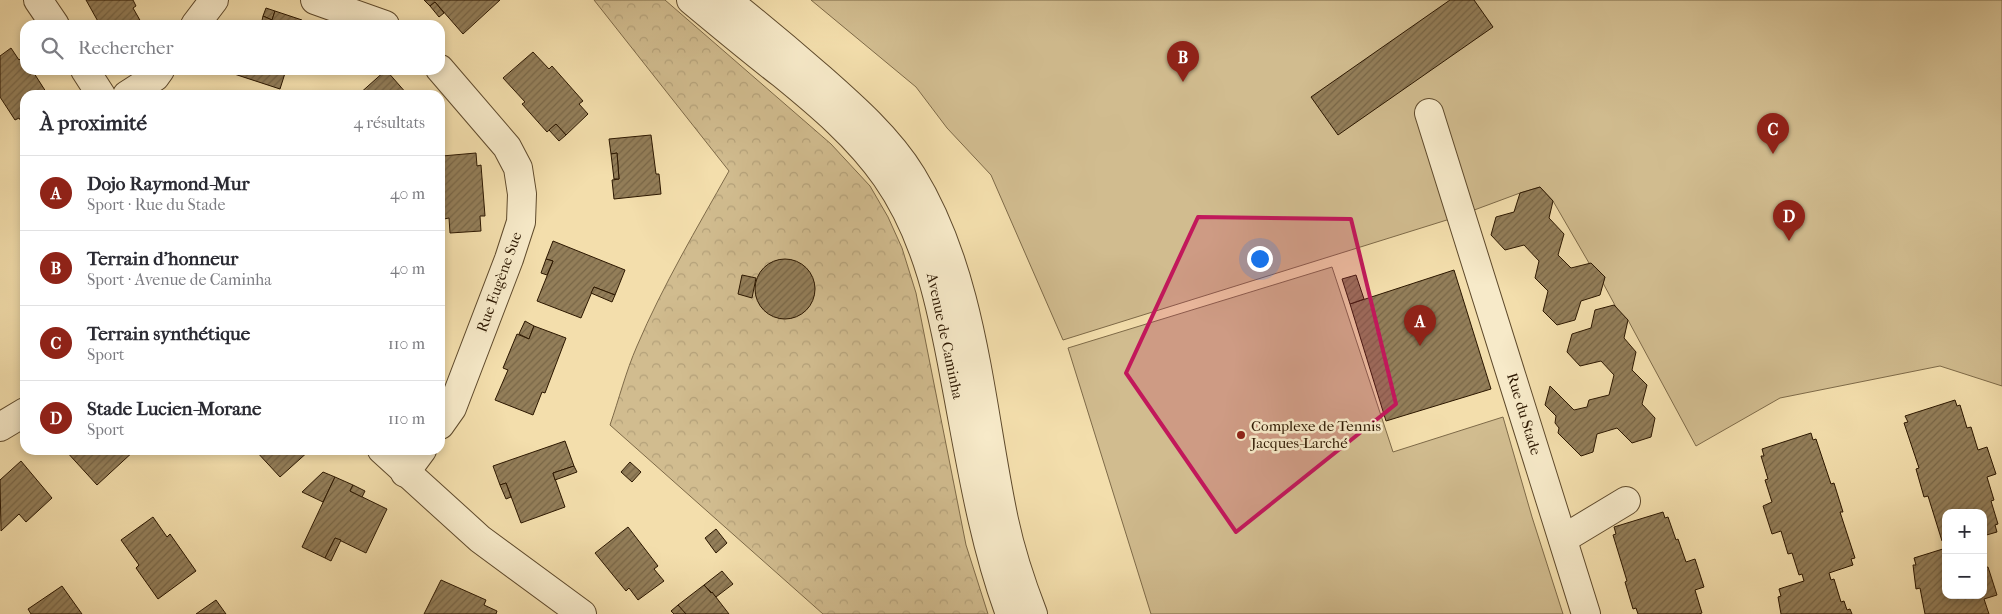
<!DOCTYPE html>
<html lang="fr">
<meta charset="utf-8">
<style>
body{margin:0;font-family:"IM FELL French Canon",serif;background:#f7f7f7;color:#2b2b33}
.controls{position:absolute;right:15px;bottom:15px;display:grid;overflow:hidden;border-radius:10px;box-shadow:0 2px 8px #0003}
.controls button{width:45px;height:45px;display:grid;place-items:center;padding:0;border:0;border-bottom:1px solid #e1e1e2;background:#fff;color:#2b2b33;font:25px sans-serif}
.you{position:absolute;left:1259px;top:258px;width:18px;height:18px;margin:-12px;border:4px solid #fff;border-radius:50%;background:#1a73e8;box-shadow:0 0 0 8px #1a73e833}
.badge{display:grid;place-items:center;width:32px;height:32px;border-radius:50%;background:#8f2418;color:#fff;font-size:16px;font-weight:700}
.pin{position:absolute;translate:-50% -41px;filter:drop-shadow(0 1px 2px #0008)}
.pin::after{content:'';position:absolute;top:26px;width:18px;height:15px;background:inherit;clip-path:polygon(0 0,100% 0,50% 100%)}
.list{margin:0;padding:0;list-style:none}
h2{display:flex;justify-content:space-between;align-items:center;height:65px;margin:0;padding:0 20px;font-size:21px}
h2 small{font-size:16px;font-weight:400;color:#7c7c81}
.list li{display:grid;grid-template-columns:32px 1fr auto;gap:15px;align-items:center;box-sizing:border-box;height:75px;padding:0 20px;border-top:1px solid #e1e1e2}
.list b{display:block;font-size:19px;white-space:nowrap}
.list p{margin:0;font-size:16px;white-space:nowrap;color:#7c7c81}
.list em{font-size:16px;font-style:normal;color:#7c7c81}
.icon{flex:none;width:28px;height:28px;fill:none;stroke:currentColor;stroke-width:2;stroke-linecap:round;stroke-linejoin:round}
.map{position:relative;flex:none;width:2002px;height:614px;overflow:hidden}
.search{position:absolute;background:#fff;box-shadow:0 2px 8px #0003;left:20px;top:20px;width:425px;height:55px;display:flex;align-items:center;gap:12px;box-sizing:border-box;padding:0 18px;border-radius:15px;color:#7c7c81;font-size:19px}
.panel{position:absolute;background:#fff;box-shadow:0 2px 8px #0003;left:20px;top:90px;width:425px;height:365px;border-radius:15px}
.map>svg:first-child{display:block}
</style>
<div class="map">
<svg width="2002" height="614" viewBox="0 0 2002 614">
<defs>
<pattern id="park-crowns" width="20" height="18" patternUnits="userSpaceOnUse" patternTransform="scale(1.25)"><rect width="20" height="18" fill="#d1bc8f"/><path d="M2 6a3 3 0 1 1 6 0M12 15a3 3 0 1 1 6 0" fill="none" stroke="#b4a17a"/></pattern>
<pattern id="building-hatch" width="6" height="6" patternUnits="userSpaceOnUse" patternTransform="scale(1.25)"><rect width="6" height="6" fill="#937e59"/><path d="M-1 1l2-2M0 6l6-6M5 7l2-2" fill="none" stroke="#786647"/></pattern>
</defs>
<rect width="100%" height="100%" fill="#f3deac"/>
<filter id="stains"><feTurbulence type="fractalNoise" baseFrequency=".004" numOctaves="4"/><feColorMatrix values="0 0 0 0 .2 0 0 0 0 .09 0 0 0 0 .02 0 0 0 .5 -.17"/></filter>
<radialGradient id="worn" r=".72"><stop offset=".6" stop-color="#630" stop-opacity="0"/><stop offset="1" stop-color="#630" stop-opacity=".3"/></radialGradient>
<g fill="#d1bc8f" stroke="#7e6a48">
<path d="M811,0h1191v386l-62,-20 -160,32 -84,48 -68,-126 -11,-11 -14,-26 2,-6 -16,-14 -36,-62 -13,-14 -20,6 -70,26 -387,121 -72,-165 -44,-47 -31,-41z"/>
<path d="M1332,267l61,185 110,-35 29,100 31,97h-412l-83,-266z"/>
</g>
<path fill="url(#park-crowns)" stroke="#7e6a48" d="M594,0h71l166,144 39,42 18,31 14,31 14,45 50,252 22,69h-165l-213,-189c9,-26 16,-54 27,-79 26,-61 60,-118 92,-175z"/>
<g fill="url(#building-hatch)" stroke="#2c1700">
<path d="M86,0h47l3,6 -3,2 8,14 -5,3h-36z"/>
<path d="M424,0h76l-37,34 -28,-32 -5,4z"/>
<path d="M1450,0h24l19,27 -155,108 -27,-38z"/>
<path d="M435,2l9,11 -5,4 -9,-11z"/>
<path d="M266,8l9,3 -3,9 -9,-4z"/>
<path d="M275,11l27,9 -1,5h-40l2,-9 9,4z"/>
<path d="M11,48l8,12 4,-4 2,14h7l16,25h-23v32l-6,-9 -4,2 -15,-23v-41z"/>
<path d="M533,52l16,17 3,-3 31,35 -4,3 9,10 -22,21 -10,-11 -9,8 -25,-28 3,-2 -22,-24z"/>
<path d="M222,70h64l-6,19z"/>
<path d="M386,70l21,24 4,-3 3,4h-56z"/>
<path d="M556,124l10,11 -7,6 -10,-11z"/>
<path d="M651,135l5,39h3l2,20 -47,5 -2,-19 7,-1 -2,-26 -6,1 -2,-15z"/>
<path d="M476,153l1,13 4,-1 4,51h-5l1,15 -31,2 -1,-15 -5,1 -4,-48v-2h3l-1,-13z"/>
<path d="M617,153l2,26h-5l-3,-25z"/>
<path d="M1540,187l13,14 -4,17 15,16 -6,21 13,13 20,-5 14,14 -5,18 -19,6 -6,19 -18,5 -14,-14 5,-20 -13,-13 4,-17 -15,-16 -19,5 -14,-15 5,-18 18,-5 6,-19z"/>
<path d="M553,241l72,29 -10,25 -21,-8 -13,31 -44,-17 16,-40 -7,-2z"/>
<circle cx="785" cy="289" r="30"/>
<path d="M546,259l7,2 -6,14 -6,-2z"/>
<path d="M1454,270l37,119 -105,32 -36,-117z"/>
<path d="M742,275l14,3 -4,20 -14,-4z"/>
<path d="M1356,275l8,24 -14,5 -8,-25z"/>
<path d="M594,287l21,8 -3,7 -21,-9z"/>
<path d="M1614,305l14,15 -4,18 12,14 -4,18 15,15 -5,19 13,14 -4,19 -19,6 -15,-15 -20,6 -4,18 -12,4 -23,-23 1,-5 -4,-5 1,-7 -11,-11 5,-19 24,24 13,-3 2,-7 20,-5 5,-20 -13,-14 -21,5 -13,-14 5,-18 19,-6 4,-18z"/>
<path d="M525,321l9,5 -5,13 -10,-5z"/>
<path d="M534,326l32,12 -21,55 -3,-1 -9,23 -38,-15 13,-30 -5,-2 14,-34 12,5z"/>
<path d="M1955,400l2,6 3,-1 7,23 4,-1 7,23 9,-3 9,27 -9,3 7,23 -3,1 7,23 -3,1 2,7 -14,4v-23h-37v28h-4l-14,-45 -4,1 -8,-28 3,-1 -15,-45 4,-1 -3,-6z"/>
<path d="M1811,433l2,7 3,-1 15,45 3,-1 9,29h-3l15,46 -4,1 2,6 -24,8 2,7 3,-1 7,23 3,-1 3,9 3,-1 2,5h-71l-3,-17 3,-1 -2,-7 25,-8 -2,-7 -3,1 -7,-22 -4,1 -7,-23 -9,3 -9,-28 9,-4 -7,-22 3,-1 -7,-23h3l-2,-7z"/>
<path d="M565,441l9,25 -21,7 12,34 -44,16 -15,-40 -6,2 -7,-19z"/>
<path d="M65,450h70l-38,35z"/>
<path d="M255,450h55l-30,27z"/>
<path d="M21,461l31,37 -26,24 -7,-8 -18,17 -1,-51z"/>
<path d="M630,462l11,10 -9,10 -11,-10z"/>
<path d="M574,466l3,6 -22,8 -2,-7z"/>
<path d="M323,472l12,5 -12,25 -21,-10z"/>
<path d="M335,477l18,8 -3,6 37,18 -21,44 -31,-15 -10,20 -23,-11z"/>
<path d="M506,483l5,14 -5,2 -6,-14z"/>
<path d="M353,485l12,6 -3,6 -12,-6z"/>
<path d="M1663,512l2,6 3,-1 8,23 2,-1 8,23 9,-3 9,28 -9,3 7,23 -3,1h-61l-2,-6 -3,1 -8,-27 2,-1 -14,-46 3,-1 -2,-7z"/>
<path d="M153,517l14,20 3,-3 26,37 -38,28 -22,-31 3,-3 -18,-25z"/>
<path d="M628,527l30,39 -4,3 10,12 -26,19 -9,-12 -3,3 -31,-38z"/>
<path d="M716,529l11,14 -11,10 -11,-15z"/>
<path d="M335,538l6,2 -10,21 -6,-3z"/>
<path d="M1946,548v47h37v-27l5,-1 9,28 -13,4 5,15h-64l-5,-26 -4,1 -3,-24h3l-2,-7z"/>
<path d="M722,571l11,13 -17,13 -12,-12z"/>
<path d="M441,580l45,20 -2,5 13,6 -1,3h-72z"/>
<path d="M704,585l7,8 1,-1 17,22h-44l-7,-9z"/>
<path d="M62,586l20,28h-51l-3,-5z"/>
<path d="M216,600l10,14h-30z"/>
<path d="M678,605l8,9h-12l-3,-3z"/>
</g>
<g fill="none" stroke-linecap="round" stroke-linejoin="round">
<defs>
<g id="minor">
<path d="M38,0l17,25"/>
<path d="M315,0l70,25"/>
<path d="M691,0c30,25 60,50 91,74 38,31 76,63 104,103 42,60 56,132 69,202 15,78 27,160 55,235"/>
<path d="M727,0c30,24 60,49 90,75 34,30 71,62 95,101 62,101 68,231 92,344 7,33 17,63 29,94"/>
<path d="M195,25l19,-25"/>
<path d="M440,69l67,78 11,21 4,26 -1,28 -12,37 -57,149 -12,17"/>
<path d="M85,70l16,25"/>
<path d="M127,95l28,-18 5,-7"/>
<path d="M1429,113l157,501"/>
<path d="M0,427l25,-15"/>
<path d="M382,450l98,89 102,75"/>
<path d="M405,473l17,-23"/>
<path d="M1563,539l63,-38"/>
</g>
</defs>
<use href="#minor" stroke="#5e492b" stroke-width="30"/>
<use href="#minor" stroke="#f7eac9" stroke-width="28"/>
</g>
<path fill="#c2185b" fill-opacity="0.2" stroke="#c2185b" stroke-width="4" stroke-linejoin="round" d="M1198,217l153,2 45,185 -160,128 -110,-159z"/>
<circle fill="#8f2418" stroke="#f7eac9" stroke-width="2" cx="1241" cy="435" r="5"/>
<g text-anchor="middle" stroke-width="5" stroke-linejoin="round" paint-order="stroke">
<g font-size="15" fill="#2c1700" stroke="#f7eac9">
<text transform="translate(499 282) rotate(-70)" y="5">Rue Eugène Sue</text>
<text transform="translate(945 336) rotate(78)" y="5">Avenue de Caminha</text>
<text transform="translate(1524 414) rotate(73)" y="5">Rue du Stade</text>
</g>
<g font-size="15" fill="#2c1700" stroke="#f7eac9" text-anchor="start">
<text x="1251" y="431">Complexe de Tennis<tspan x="1251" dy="17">Jacques-Larché</tspan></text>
</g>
</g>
<rect width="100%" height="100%" filter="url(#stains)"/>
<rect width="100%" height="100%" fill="url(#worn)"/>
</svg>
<div class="controls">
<button>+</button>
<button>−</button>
</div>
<div class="you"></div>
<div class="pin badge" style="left:1420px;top:346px">A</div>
<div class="pin badge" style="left:1183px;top:82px">B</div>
<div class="pin badge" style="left:1773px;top:154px">C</div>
<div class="pin badge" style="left:1789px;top:241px">D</div>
<div class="search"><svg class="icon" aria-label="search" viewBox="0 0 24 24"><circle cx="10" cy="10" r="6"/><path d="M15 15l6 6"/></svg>Rechercher</div>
<section class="panel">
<h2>À proximité<small>4 résultats</small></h2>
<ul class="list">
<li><span class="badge">A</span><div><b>Dojo Raymond-Mur</b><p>Sport · Rue du Stade</p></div><em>40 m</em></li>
<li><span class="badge">B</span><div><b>Terrain d'honneur</b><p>Sport · Avenue de Caminha</p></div><em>40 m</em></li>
<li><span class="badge">C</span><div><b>Terrain synthétique</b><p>Sport</p></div><em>110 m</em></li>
<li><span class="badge">D</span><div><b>Stade Lucien-Morane</b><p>Sport</p></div><em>110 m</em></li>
</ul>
</section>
</div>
